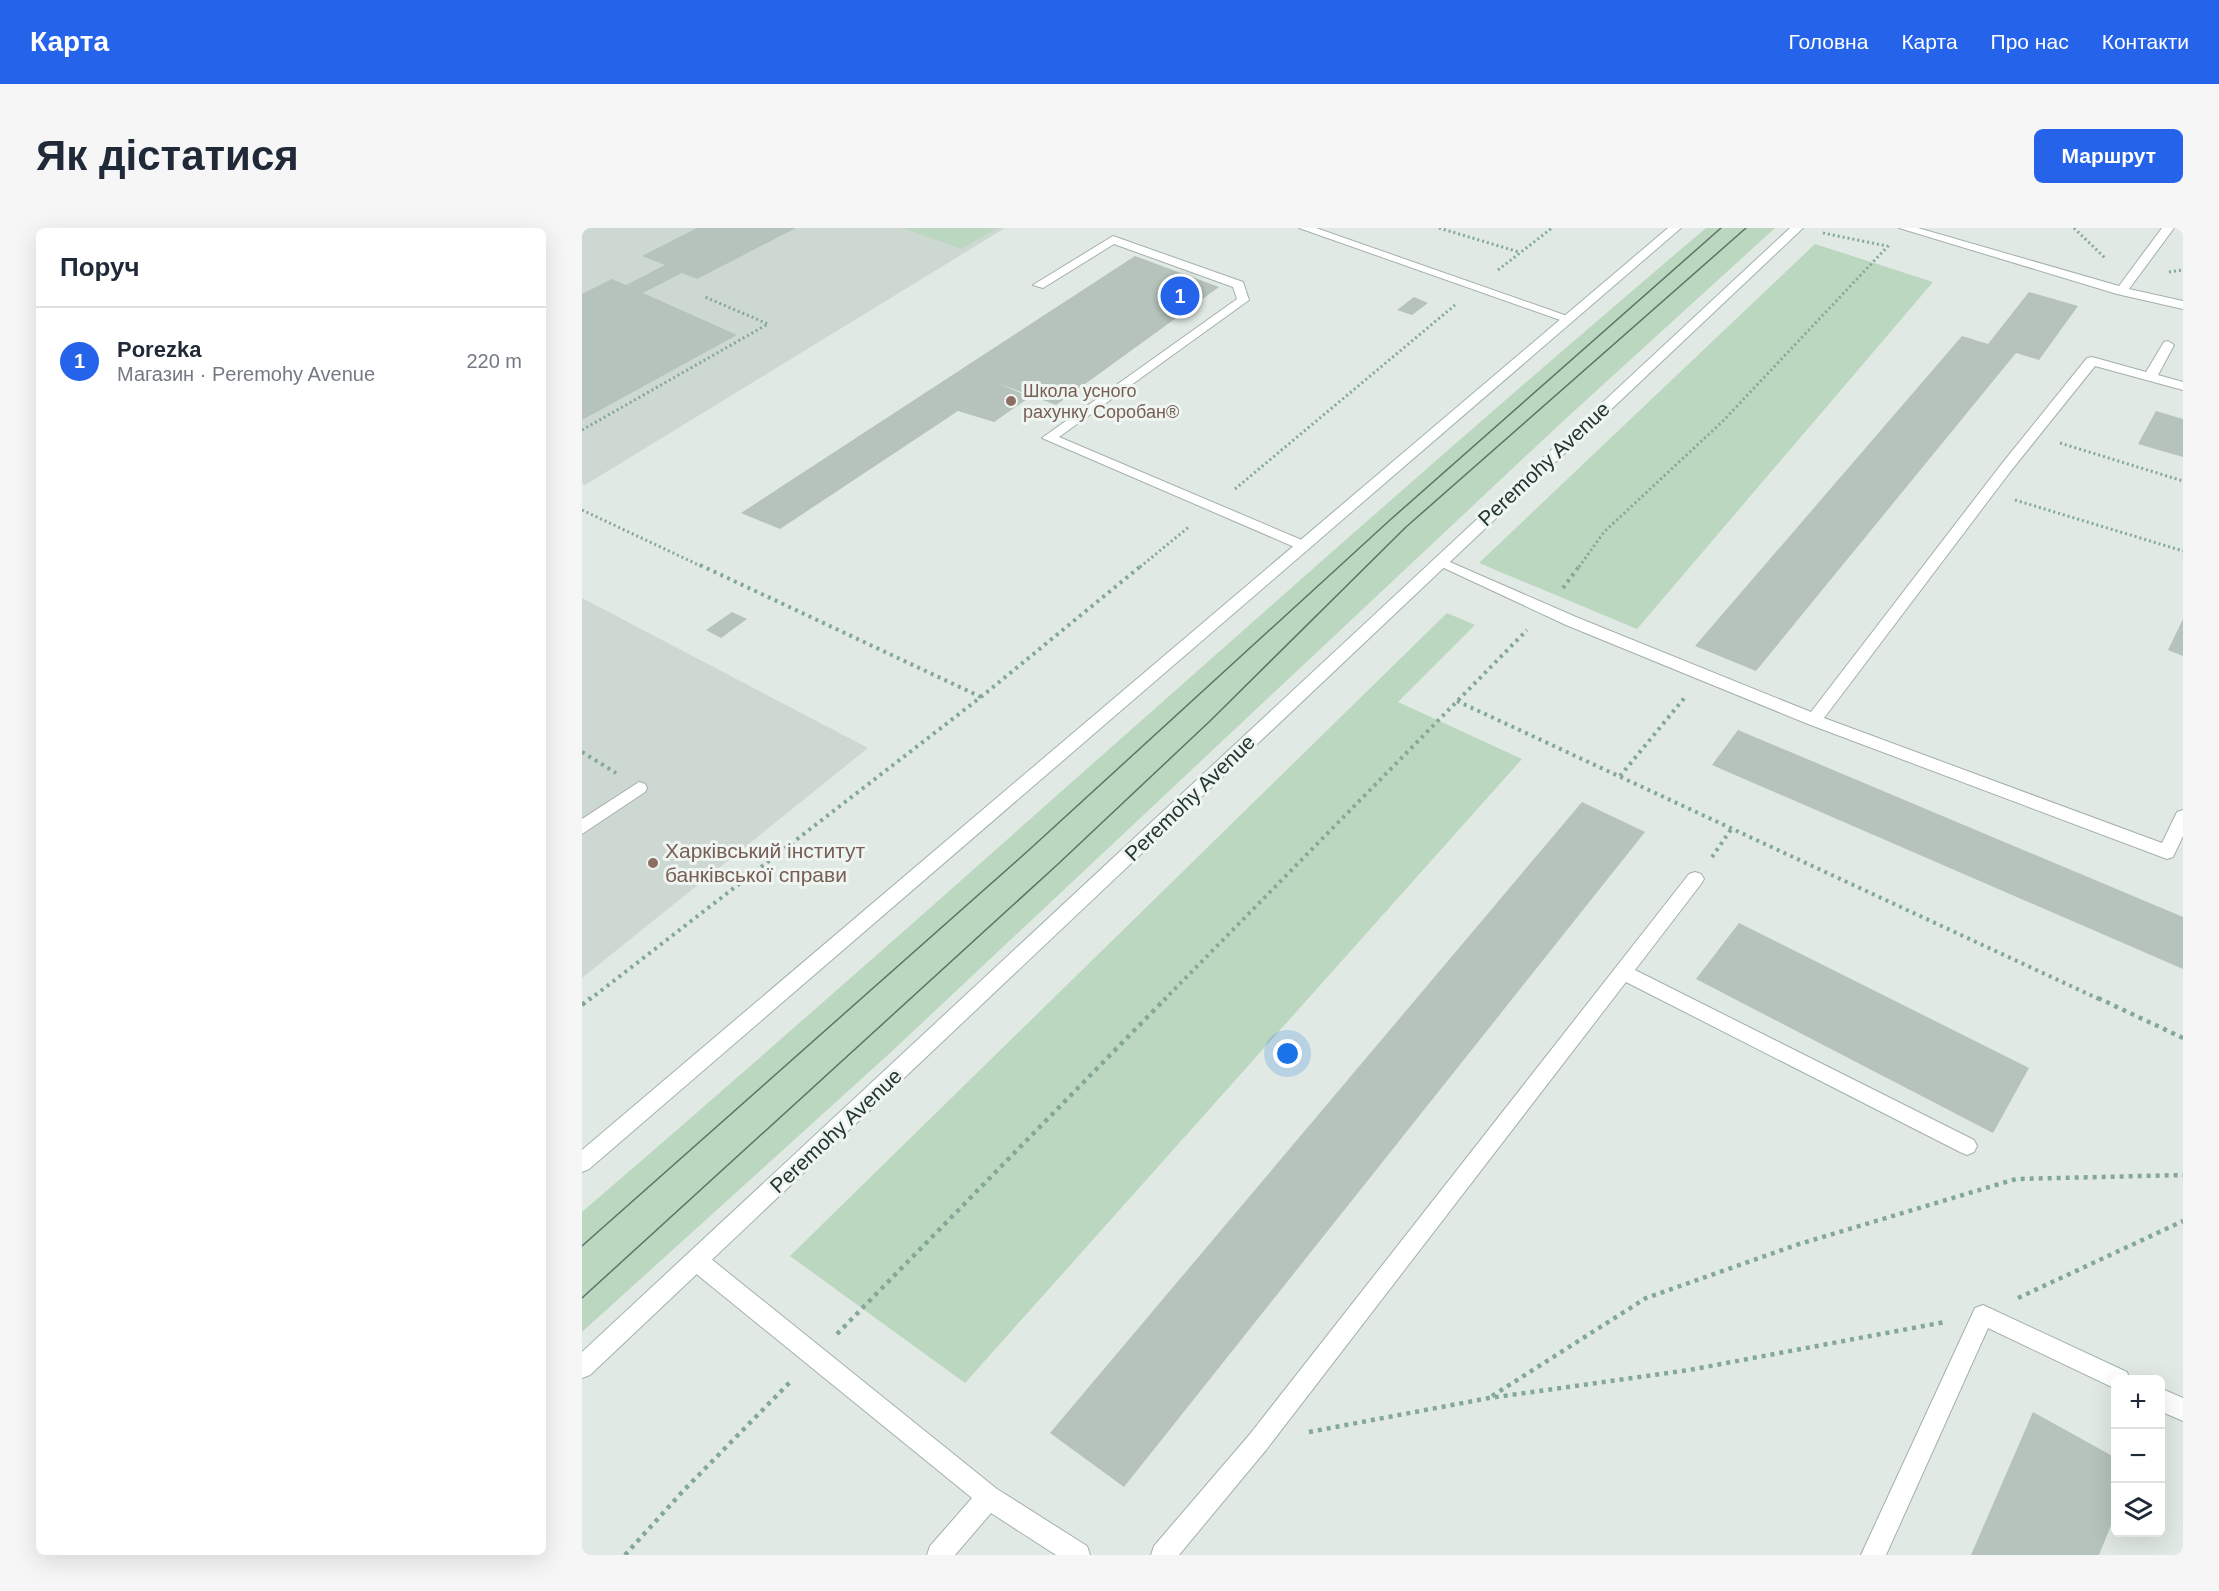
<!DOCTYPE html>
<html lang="uk">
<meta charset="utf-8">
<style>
body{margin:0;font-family:Helvetica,sans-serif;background:#f6f6f7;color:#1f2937}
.controls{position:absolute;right:18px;bottom:18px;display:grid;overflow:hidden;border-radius:9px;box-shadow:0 6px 24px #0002}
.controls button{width:54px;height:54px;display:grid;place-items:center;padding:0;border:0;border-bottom:2px solid #e0e1e3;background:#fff;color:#1f2937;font:30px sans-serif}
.you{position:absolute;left:706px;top:826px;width:21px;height:21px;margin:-15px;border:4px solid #fff;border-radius:50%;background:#1a73e8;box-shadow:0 0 0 9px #1a73e833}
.badge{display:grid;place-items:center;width:39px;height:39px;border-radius:50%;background:#2563eb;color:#fff;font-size:20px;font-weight:700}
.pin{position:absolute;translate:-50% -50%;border:3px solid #fff;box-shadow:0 2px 6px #0006}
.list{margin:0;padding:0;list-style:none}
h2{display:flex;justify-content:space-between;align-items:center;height:78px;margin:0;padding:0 24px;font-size:26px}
h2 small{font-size:20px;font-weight:400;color:#747a83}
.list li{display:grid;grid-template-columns:39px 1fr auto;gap:18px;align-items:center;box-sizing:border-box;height:108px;padding:0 24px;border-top:2px solid #e0e1e3}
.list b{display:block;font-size:22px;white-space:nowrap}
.list p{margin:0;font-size:20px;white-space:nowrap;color:#747a83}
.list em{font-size:20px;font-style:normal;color:#747a83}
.icon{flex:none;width:33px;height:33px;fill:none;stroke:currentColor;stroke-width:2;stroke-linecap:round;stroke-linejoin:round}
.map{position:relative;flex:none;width:1601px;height:1327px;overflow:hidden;border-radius:9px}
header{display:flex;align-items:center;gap:36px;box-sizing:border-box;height:84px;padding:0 30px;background:#2563eb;color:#fff}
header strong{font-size:28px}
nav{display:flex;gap:33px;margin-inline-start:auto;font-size:21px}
.intro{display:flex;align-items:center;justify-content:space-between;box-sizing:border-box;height:144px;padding:0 36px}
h1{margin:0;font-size:42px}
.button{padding:15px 27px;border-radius:9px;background:#2563eb;color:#fff;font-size:21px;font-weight:700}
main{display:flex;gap:36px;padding:0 36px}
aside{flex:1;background:#fff;border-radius:9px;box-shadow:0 6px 24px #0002}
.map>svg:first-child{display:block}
</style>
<header>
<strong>Карта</strong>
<nav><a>Головна</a><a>Карта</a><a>Про нас</a><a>Контакти</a></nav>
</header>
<div class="intro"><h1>Як дістатися</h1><a class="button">Маршрут</a></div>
<main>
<aside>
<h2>Поруч<small></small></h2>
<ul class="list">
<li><span class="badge">1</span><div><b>Porezka</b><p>Магазин · Peremohy Avenue</p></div><em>220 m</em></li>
</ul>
</aside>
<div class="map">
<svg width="1601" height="1327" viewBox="0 0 1601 1327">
<rect width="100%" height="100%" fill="#e0e9e3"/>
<g fill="#ced8d2">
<path d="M0,0h423l-420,257 -3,-2z"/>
<path d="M0,370l286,150 -286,230z"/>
</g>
<g fill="#bbd7bf">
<path d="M321,0h94l-35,21z"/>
<path d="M1124,0h69l-214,195 -671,630 -308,279v-120c378,-325 744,-662 1124,-984z"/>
<path d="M1233,16l118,38 -296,347 -158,-66z"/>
<path d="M865,385l28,12 -77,77 124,57 -557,624 -175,-127z"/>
</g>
<g fill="#b5c3bc">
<path d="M115,0h99l-99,51 -15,-6 -39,20 94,42 -155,85v-126l30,-15 14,6 39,-20 -23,-9z"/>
<path d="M553,28l84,31 -163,118 -61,-23 35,15 -36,25 -36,-11 -178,118 -39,-16z"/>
<path d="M1447,64l49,14 -39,54 -23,-7 -260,318 -61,-25 267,-310 26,8z"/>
<path d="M832,69l14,6 -16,12 -15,-5z"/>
<path d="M1574,183l27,8v38l-45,-13z"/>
<path d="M150,384l15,7 -26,19 -15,-8z"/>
<path d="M1601,391v37l-15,-6z"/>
<path d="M1156,502l445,187v52l-471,-204z"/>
<path d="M1000,574l63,30 -521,655 -74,-54z"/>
<path d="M1157,695l290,145 -36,65 -297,-154z"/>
<path d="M1451,1184l83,46v55l-17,42h-128z"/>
</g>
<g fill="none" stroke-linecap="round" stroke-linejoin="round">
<defs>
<g id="service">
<path d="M717,0h17l257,90 -2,3h-8z"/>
<path d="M1317,0h19l201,58 43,-58h12l-45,61 54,12v8l-66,-15z"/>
<path d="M531,8l130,46 6,18 -190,137 250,106 2,3 -2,3h-10l-257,-111 195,-139 -4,-12 -119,-43 -71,44 -10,-3z"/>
<path d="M1586,113l6,4 -16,30 25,7v8l-88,-24 -85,106 -186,246 338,125 15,-31 6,-2v26l-10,21 -6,2 -359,-135 -242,-99 -135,-63 7,-5 5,2 133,58 235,95 189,-246 87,-108 5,-1 54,15 18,-30z"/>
<path d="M57,554l6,2 2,4 -2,4 -63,42v-15z"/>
<path d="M1113,644l6,2 3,5 -3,5 -66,86 339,170 3,6 -3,6 -7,3 -7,-3 -334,-170 -360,468 -87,105h-28l3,-9 96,-112 439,-560z"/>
<path d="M115,1023l8,3 292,235 90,57 3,9h-34l-65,-42 -36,42h-28l3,-9 42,-48 -283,-230 -3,-7 3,-7z"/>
<path d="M1401,1077l144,67 3,8h-14v9l-128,-61 -102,227h-25l114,-247z"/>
<path d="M1578,1160l23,10v23l-23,-10z"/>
</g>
<g id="secondary">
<path d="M1086,0h13l-1092,941 -7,3v-22z"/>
<path d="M1208,0h13l-1213,1147 -8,3v-26z"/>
</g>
</defs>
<use href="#service" stroke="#a4b0a9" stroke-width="2"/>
<use href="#secondary" stroke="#a0b3aa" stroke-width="2"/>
<g stroke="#84a898" stroke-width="3" stroke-dasharray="2 3" stroke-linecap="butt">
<path d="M857,0l80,24"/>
<path d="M1492,0l31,30"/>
<path d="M1241,5l64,13"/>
<path d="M916,42l54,-42"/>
<path d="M1587,44l14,-2"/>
<path d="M0,202l186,-106 -63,-27"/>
<path d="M1478,215l123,38"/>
<path d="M653,261l220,-184"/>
<path d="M1433,272l168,51"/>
<path d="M0,282l121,57"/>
<path d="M558,339l50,-41"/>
<path d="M997,339l25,-35 119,-111 167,-177"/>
</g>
<g stroke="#84a898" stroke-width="4" stroke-dasharray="3 4.5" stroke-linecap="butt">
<path d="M118,337l281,132"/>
<path d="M981,360l17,-23"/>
<path d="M875,473l644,299"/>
<path d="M0,524l34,21"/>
<path d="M1038,548l66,-80"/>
<path d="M1130,629l20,-29"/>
<path d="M7,772l392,-303 161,-132"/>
<path d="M582,772l363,-370"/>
</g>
<g stroke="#84a898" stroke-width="4.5" stroke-dasharray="4 5" stroke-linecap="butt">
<path d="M1516,770l85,40"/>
<path d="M0,777l8,-7"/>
<path d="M1436,1070l165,-77"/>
<path d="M255,1106l329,-336"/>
<path d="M910,1168l154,-98 150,-53 220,-66 167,-4"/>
<path d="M727,1204l180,-34 200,-28 256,-48"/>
<path d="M43,1327l59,-65 108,-110"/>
</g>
<use href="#service" fill="#fff" fill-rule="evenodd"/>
<use href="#secondary" fill="#fff" fill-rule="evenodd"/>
<g stroke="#5d726a" stroke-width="1.5">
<path d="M0,1018l448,-397 360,-329 331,-292"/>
<path d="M0,1070l475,-433 153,-144 196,-194 340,-299"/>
</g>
</g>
<g fill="#8d6e63" stroke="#eff6f2" stroke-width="2">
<circle cx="429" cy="173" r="6"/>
<circle cx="71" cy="635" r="6"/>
</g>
<g text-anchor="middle" stroke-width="6" stroke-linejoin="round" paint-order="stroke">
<g font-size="18" fill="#785e54" stroke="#eff6f2" text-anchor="start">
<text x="441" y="169">Школа усного<tspan x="441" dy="21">рахунку Соробан®</tspan></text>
</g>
<g font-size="21" fill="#23362f" stroke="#eff6f2">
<text transform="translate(962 236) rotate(-43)" y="7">Peremohy Avenue</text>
<text transform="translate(608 570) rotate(-44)" y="7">Peremohy Avenue</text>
<text transform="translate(254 903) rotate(-43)" y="7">Peremohy Avenue</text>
</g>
<g font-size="21" fill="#785e54" stroke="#eff6f2" text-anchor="start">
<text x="83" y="630">Харківський інститут<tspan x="83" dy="24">банківської справи</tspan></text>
</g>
</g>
</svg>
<div class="controls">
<button>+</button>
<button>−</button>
<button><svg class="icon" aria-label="layers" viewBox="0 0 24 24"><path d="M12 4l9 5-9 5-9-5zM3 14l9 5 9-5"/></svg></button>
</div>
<div class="you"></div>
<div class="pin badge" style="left:598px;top:68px">1</div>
</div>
</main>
